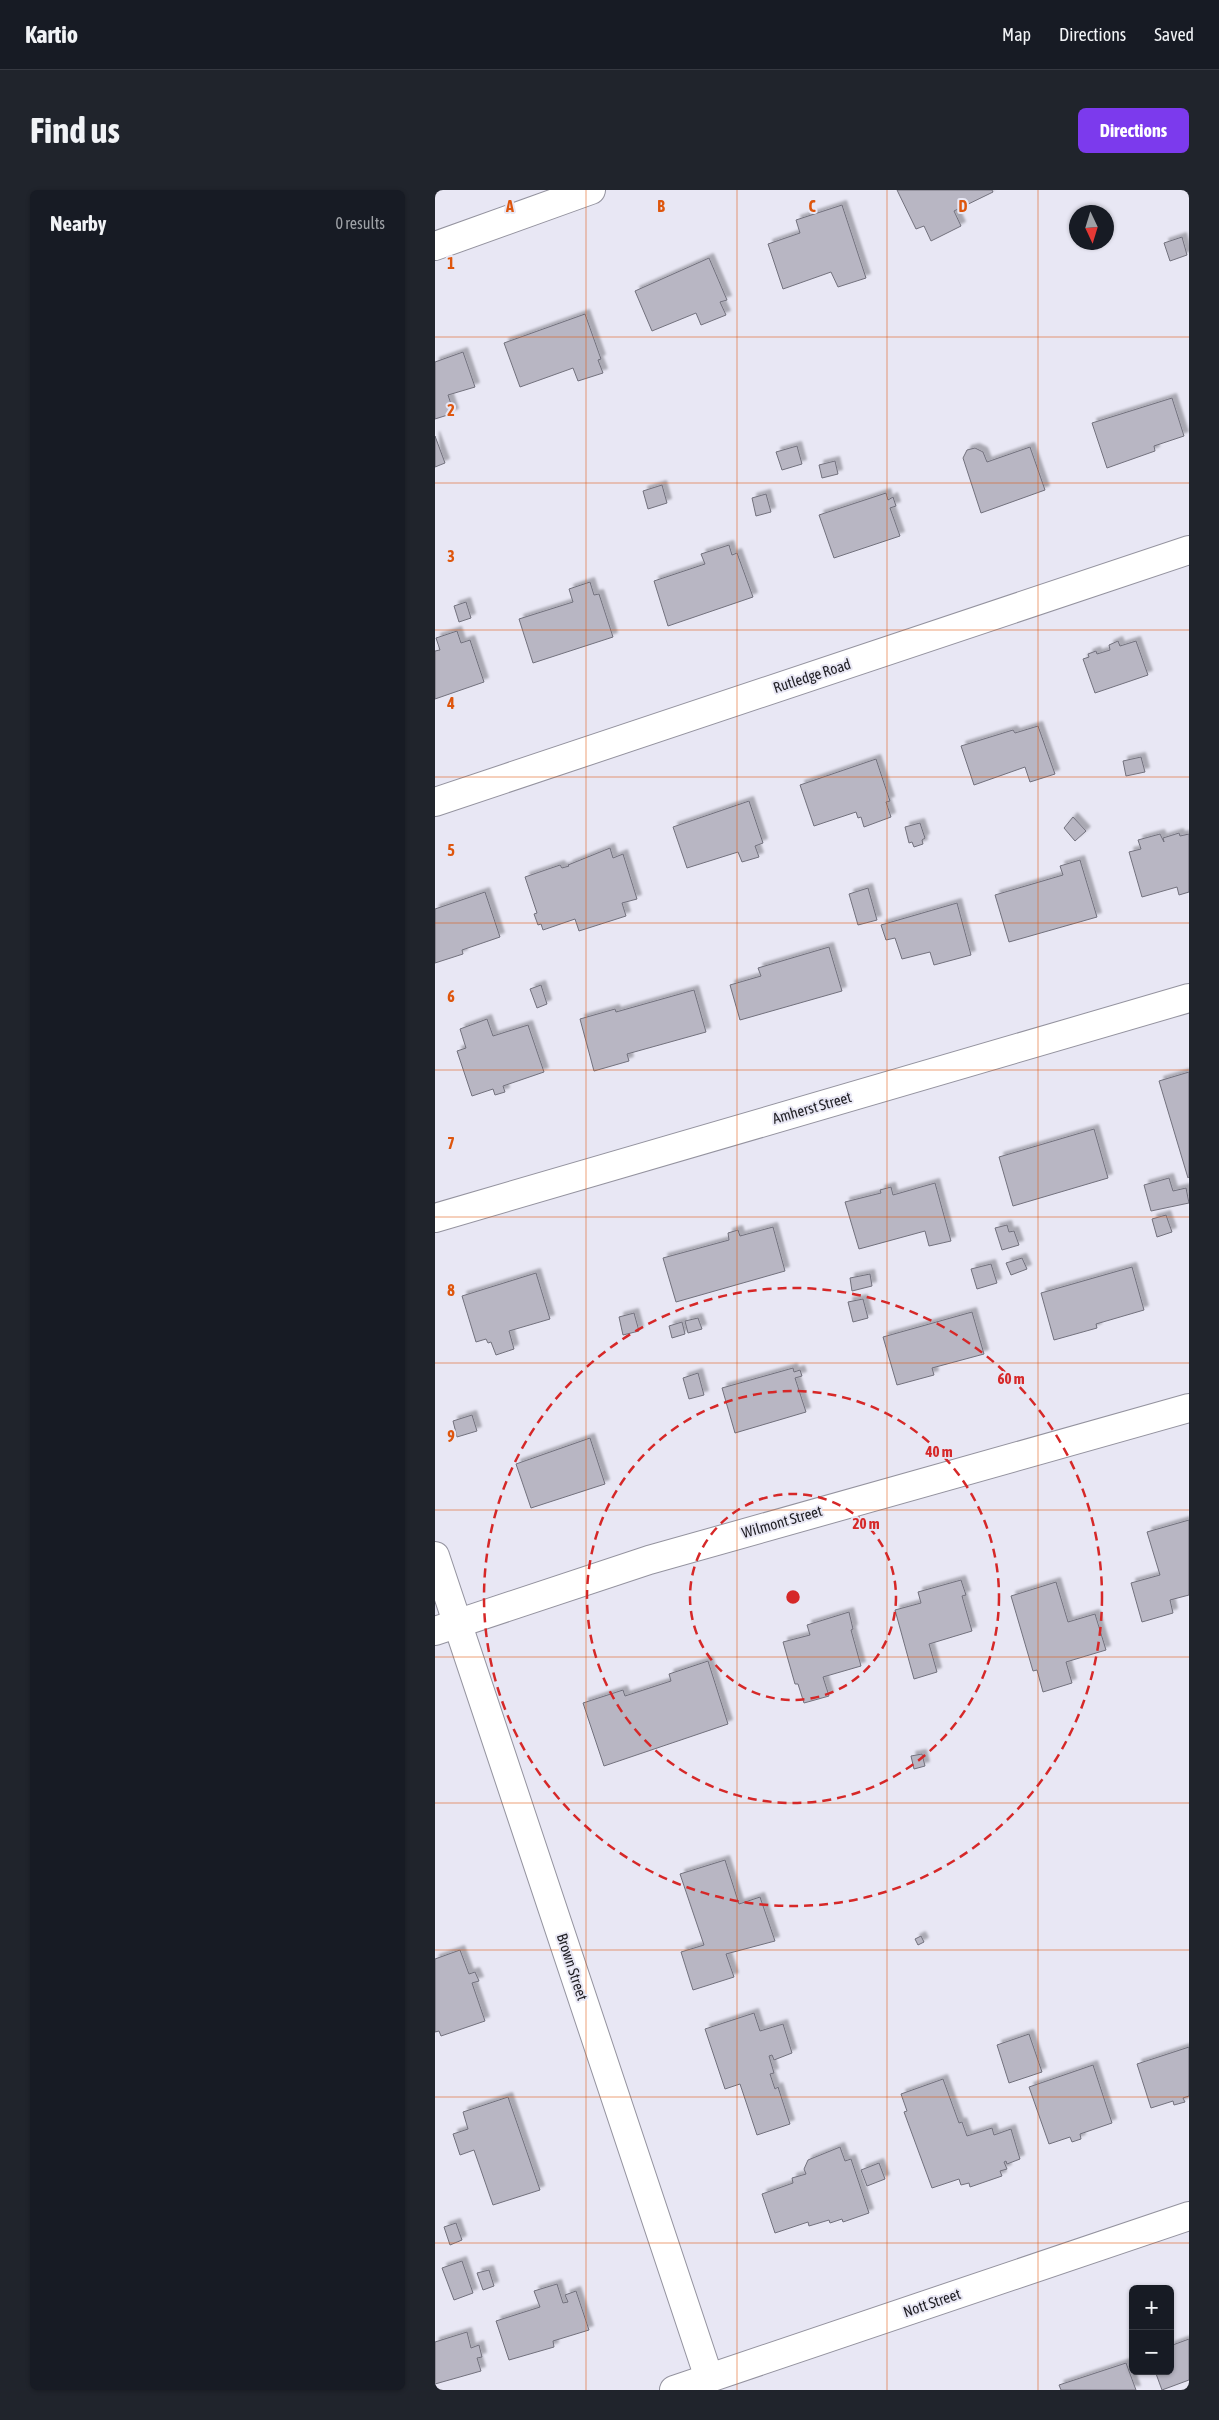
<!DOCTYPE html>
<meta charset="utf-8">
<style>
body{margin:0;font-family:"Asap Condensed",sans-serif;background:#20242c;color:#f1f3f6}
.controls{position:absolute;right:15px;bottom:15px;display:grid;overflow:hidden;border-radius:8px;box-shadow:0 1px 4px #0004}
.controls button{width:45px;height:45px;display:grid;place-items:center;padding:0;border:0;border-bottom:1px solid #363941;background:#171b24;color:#f1f3f6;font:25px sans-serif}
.compass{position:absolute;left:634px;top:15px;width:45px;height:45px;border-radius:50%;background:#171b24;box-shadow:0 1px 4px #0004;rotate:176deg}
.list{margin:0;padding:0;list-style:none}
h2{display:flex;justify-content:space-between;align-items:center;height:65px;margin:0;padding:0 20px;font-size:21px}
h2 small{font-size:16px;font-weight:400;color:#9ea1a6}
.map{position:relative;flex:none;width:754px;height:2200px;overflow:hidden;border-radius:8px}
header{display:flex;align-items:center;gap:30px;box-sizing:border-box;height:70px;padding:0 25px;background:#171b24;border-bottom:1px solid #363941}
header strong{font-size:24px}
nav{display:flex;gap:28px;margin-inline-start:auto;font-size:18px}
.intro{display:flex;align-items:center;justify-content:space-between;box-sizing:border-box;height:120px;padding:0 30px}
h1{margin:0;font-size:35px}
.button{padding:12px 22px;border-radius:8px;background:#7c3aed;color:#fff;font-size:18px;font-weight:700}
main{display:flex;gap:30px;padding:0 30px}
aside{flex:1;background:#171b24;border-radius:8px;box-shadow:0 1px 4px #0004}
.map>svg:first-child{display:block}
</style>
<header>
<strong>Kartio</strong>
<nav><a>Map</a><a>Directions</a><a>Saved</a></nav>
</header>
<div class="intro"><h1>Find us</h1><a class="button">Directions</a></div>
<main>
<aside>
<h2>Nearby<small>0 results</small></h2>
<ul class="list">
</ul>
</aside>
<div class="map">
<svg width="754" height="2200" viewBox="0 0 754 2200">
<defs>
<filter id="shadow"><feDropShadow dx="4.5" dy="-4.5" stdDeviation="1" flood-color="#0004"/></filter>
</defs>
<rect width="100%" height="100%" fill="#e8e7f4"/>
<g fill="#b8b6c3" stroke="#72717d" filter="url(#shadow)">
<path d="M462,0h95l1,2 -39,19 7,15 -30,15 -7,-15 -8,3z"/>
<path d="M407,15l24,73 -28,9 -7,-15 -48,17 -15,-45 32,-11 -4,-13z"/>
<path d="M747,47l5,18 -17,6 -6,-18z"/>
<path d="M274,68l18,42 -7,2 6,13 -25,10 -5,-12 -44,18 -17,-40z"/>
<path d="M150,124l16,45 -3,1 5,13 -25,8 -5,-13 -53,19 -16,-44z"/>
<path d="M28,162l12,35 -27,8 6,18 -19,6v-57z"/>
<path d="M737,208l12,38 -30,10 1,5 -48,17 -15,-45z"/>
<path d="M0,246l10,27 -10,4z"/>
<path d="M362,256l5,18 -20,6 -6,-18z"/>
<path d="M595,257l15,43 -64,23 -18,-55 4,-8 8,-2 8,4 4,10z"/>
<path d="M400,271l3,13 -16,4 -3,-13z"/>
<path d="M227,295l5,18 -19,6 -5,-18z"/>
<path d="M451,303l2,7 5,-3 3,9 -6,2 10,28 -66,22 -15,-43z"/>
<path d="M331,304l5,18 -15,4 -4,-18z"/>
<path d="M294,355l3,10 5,-2 16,44 -85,29 -14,-45 51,-17 -4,-10z"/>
<path d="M155,392l4,13 5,-1 14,43 -80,26 -14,-44 54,-17 -4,-13z"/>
<path d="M31,412l5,16 -12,4 -5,-16z"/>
<path d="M22,441l4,12 9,-3 14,42 -49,17v-48l5,-1 -4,-12z"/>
<path d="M683,451l2,5 16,-5 12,34 -53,18 -12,-34 6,-2 -1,-3 8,-3 1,3 13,-4 -1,-5z"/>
<path d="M603,536l17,48 -25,8 -5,-15 -51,18 -13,-39 52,-16 2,3z"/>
<path d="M706,567l4,15 -19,4 -3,-15z"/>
<path d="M441,569l14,42 -4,1 5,15 -27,10 -3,-10 -3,1 -2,-6 -42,14 -14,-41z"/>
<path d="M314,611l14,42 -8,3 4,11 -17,5 -4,-10 -51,16 -14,-41z"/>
<path d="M638,627l13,14 -11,10 -11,-13z"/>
<path d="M485,633l5,15 -3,2 1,4 -9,3 -2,-5 -3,1 -4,-16z"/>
<path d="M744,643l1,3 9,-2v58l-10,3 -2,-8 -35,10 -13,-45 12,-3 -3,-9 22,-6 4,8 -1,-4z"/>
<path d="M175,658l3,10 10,-4 14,45 -15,4 4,13 -47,15 -4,-12 -32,11 -2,-6 -3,1 -4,-11 3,-1 -12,-36 35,-12 2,3 7,-2 -1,-1z"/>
<path d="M645,670l17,57 -88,25 -14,-47 68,-20 -3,-9z"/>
<path d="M433,698l9,32 -19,5 -9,-31z"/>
<path d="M50,702l15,45 -38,13 1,4 -28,9v-54z"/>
<path d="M522,713l14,52 -37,10 -4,-13 -28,7 -7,-21 -9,2 -5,-15z"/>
<path d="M394,757l13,44 -102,29 -10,-35 31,-9 -3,-8z"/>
<path d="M106,795l6,19 -10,4 -7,-19z"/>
<path d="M259,800l12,42 -79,22 2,7 -35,10 -14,-52 35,-10 1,3z"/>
<path d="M52,829l6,17 35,-11 16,47 -41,14 2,6 -10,3 -2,-6 -21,7 -15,-45 9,-3 -6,-19z"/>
<path d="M754,882v105l-1,1 -29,-97z"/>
<path d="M659,939l14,49 -95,28 -14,-49z"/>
<path d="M734,988l4,13 13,-3 3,15 -38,8 -7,-26z"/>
<path d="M500,993l16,58 -22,5 -4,-15 -66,18 -14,-47 36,-9 -1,-3 11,-3 2,8z"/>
<path d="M731,1025l6,17 -15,5 -5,-18z"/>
<path d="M572,1035l2,7 5,-1 5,14 -17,5 -7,-22z"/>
<path d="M338,1037l12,44 -109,31 -13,-44 66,-18 -1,-7 10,-3 2,6z"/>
<path d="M587,1068l5,11 -16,6 -5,-12z"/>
<path d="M556,1074l6,19 -20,6 -6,-20z"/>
<path d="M697,1077l12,43 -48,14 1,4 -43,12 -13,-47z"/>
<path d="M101,1083l14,46 -41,12 5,18 -18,6 -5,-13 -3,1 -2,-4 -10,3 -14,-46z"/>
<path d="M435,1084l2,12 -20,5 -2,-13z"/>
<path d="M428,1109l5,19 -15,4 -5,-20z"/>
<path d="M537,1122l12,42 -52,14 2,7 -37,10 -14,-48z"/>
<path d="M199,1123l5,18 -16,4 -4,-18z"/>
<path d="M263,1128l4,11 -14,4 -3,-12z"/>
<path d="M247,1132l3,12 -13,4 -3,-12z"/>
<path d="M358,1178l1,4 6,-2 2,6 -7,2 11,34 -71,21 -13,-45z"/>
<path d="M263,1183l6,22 -15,4 -6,-21z"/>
<path d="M37,1225l5,16 -20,6 -4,-16z"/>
<path d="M155,1248l15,46 -74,24 -15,-44z"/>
<path d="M754,1330v75l-19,5 3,13 -31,9 -11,-39 29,-8 -13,-43z"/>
<path d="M526,1390l5,15 -4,1 10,35 -43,13 8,28 -23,7 -19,-69 26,-7 -3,-11z"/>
<path d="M621,1392l12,40 27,-8 11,36 -40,12 6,21 -29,9 -6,-22 -4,1 -22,-75z"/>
<path d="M414,1422l4,17 -2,1 10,36 -38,11 6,19 -25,7 -6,-19h-3l-12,-42 27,-7 -3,-10z"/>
<path d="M273,1471l20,63 -124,42 -21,-63 40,-13 2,6 46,-15 -2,-7z"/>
<path d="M487,1564l3,12 -11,3 -3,-13z"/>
<path d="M290,1670l14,44 21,-7 15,44 -49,13 8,23 -41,13 -12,-38 23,-7 -24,-71z"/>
<path d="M486,1746l3,6 -6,3 -3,-6z"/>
<path d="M25,1760l9,24 6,-2 4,9 -7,2 13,38 -44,15 -2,-5 -4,1v-73z"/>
<path d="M319,1823l6,18 23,-7 9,29 -18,7 -2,-5 -3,1 5,17 -4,1 5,15 3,-2 12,37 -33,11 -17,-51 -15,5 -20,-60z"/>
<path d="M594,1844l13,38 -33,11 -12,-38z"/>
<path d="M754,1857v49l-6,2 2,4 -11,3 -1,-4 -22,7 -14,-44z"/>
<path d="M658,1875l19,58 -32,11 1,5 -9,3 -2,-5 -21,7 -20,-57z"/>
<path d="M508,1889l16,44 3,-1 5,14 25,-8 2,7 17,-6 9,30 -13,5 -1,-3 -2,1 3,7 -7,2 2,5 -32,11 -1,-4 -8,2 -2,-6 -27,9 -28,-76 3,-1 -6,-17z"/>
<path d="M73,1907l32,93 -47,15 -19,-55 -14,5 -7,-21 15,-5 -5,-17z"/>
<path d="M405,1957l5,14 6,-2 18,54 -26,9 -1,-3 -12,4 -1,-3 -20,6 -1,-4 -33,11 -13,-39 31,-11 -1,-5 14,-4 -2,-5 4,-9z"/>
<path d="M444,1973l6,16 -18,7 -6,-16z"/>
<path d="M21,2033l6,17 -12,5 -6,-18z"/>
<path d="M27,2071l11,32 -19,7 -12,-32z"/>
<path d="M54,2080l5,16 -11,4 -6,-17z"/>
<path d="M122,2094l6,19 5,-1 -3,-7 11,-4 13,39 -36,11 1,6 -45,13 -13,-39 44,-14 -6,-16z"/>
<path d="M32,2142l4,16 8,-3 3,12 -5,1 4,13 -46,13v-42z"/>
<path d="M754,2149v41l-27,10 -7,-19h15v-25z"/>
<path d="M691,2173l10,27h-75l-2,-5z"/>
</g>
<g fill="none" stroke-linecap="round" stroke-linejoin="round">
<defs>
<g id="minor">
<path d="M0,56l156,-56"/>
<path d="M0,612l754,-252"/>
<path d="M0,1028l754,-220"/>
<path d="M0,1366l274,822"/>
<path d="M0,1441l214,-71 540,-152"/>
<path d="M239,2200l515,-174"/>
</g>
</defs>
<use href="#minor" stroke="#94939f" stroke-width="30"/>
<use href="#minor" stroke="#fff" stroke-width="28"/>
</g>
<path fill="none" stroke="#de560d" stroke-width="1" stroke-opacity="0.55" d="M151,0v2200M302,0v2200M452,0v2200M603,0v2200M0,147h754M0,293h754M0,440h754M0,587h754M0,733h754M0,880h754M0,1027h754M0,1173h754M0,1320h754M0,1467h754M0,1613h754M0,1760h754M0,1907h754M0,2053h754"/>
<g fill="none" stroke="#d62828" stroke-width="2.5" stroke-dasharray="9 6">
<circle cx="358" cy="1407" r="103"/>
<circle cx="358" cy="1407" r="206"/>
<circle cx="358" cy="1407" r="309"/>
</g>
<g text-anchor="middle" stroke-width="4" stroke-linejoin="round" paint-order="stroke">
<g font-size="15" fill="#201f24" stroke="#e8e7f4">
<text transform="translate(377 486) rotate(-18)" y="5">Rutledge Road</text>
<text transform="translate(377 918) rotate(-16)" y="5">Amherst Street</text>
<text transform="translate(347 1332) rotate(-16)" y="5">Wilmont Street</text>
<text transform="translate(137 1777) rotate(72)" y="5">Brown Street</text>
<text transform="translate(497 2113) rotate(-19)" y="5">Nott Street</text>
</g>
</g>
<g font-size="16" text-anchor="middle" font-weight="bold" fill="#de560d" stroke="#e8e7f4" stroke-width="4" stroke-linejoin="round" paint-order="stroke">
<text x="75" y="22">A</text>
<text x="226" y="22">B</text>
<text x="377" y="22">C</text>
<text x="528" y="22">D</text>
<text x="16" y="79">1</text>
<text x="16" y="226">2</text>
<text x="16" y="372">3</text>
<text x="16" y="519">4</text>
<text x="16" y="666">5</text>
<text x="16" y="812">6</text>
<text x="16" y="959">7</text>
<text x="16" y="1106">8</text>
<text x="16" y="1252">9</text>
</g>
<circle cx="358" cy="1407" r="8" fill="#d62828" stroke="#e8e7f4" stroke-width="2.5"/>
<g font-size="15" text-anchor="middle" font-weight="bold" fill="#d62828" stroke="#e8e7f4" stroke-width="4" stroke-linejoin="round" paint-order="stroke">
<text x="576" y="1194">60 m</text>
<text x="504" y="1267">40 m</text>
<text x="431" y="1339">20 m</text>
</g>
</svg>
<div class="controls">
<button>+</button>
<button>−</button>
</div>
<svg class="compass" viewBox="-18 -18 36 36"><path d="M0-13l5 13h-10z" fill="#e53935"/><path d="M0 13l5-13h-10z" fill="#9ea1a6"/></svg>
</div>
</main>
